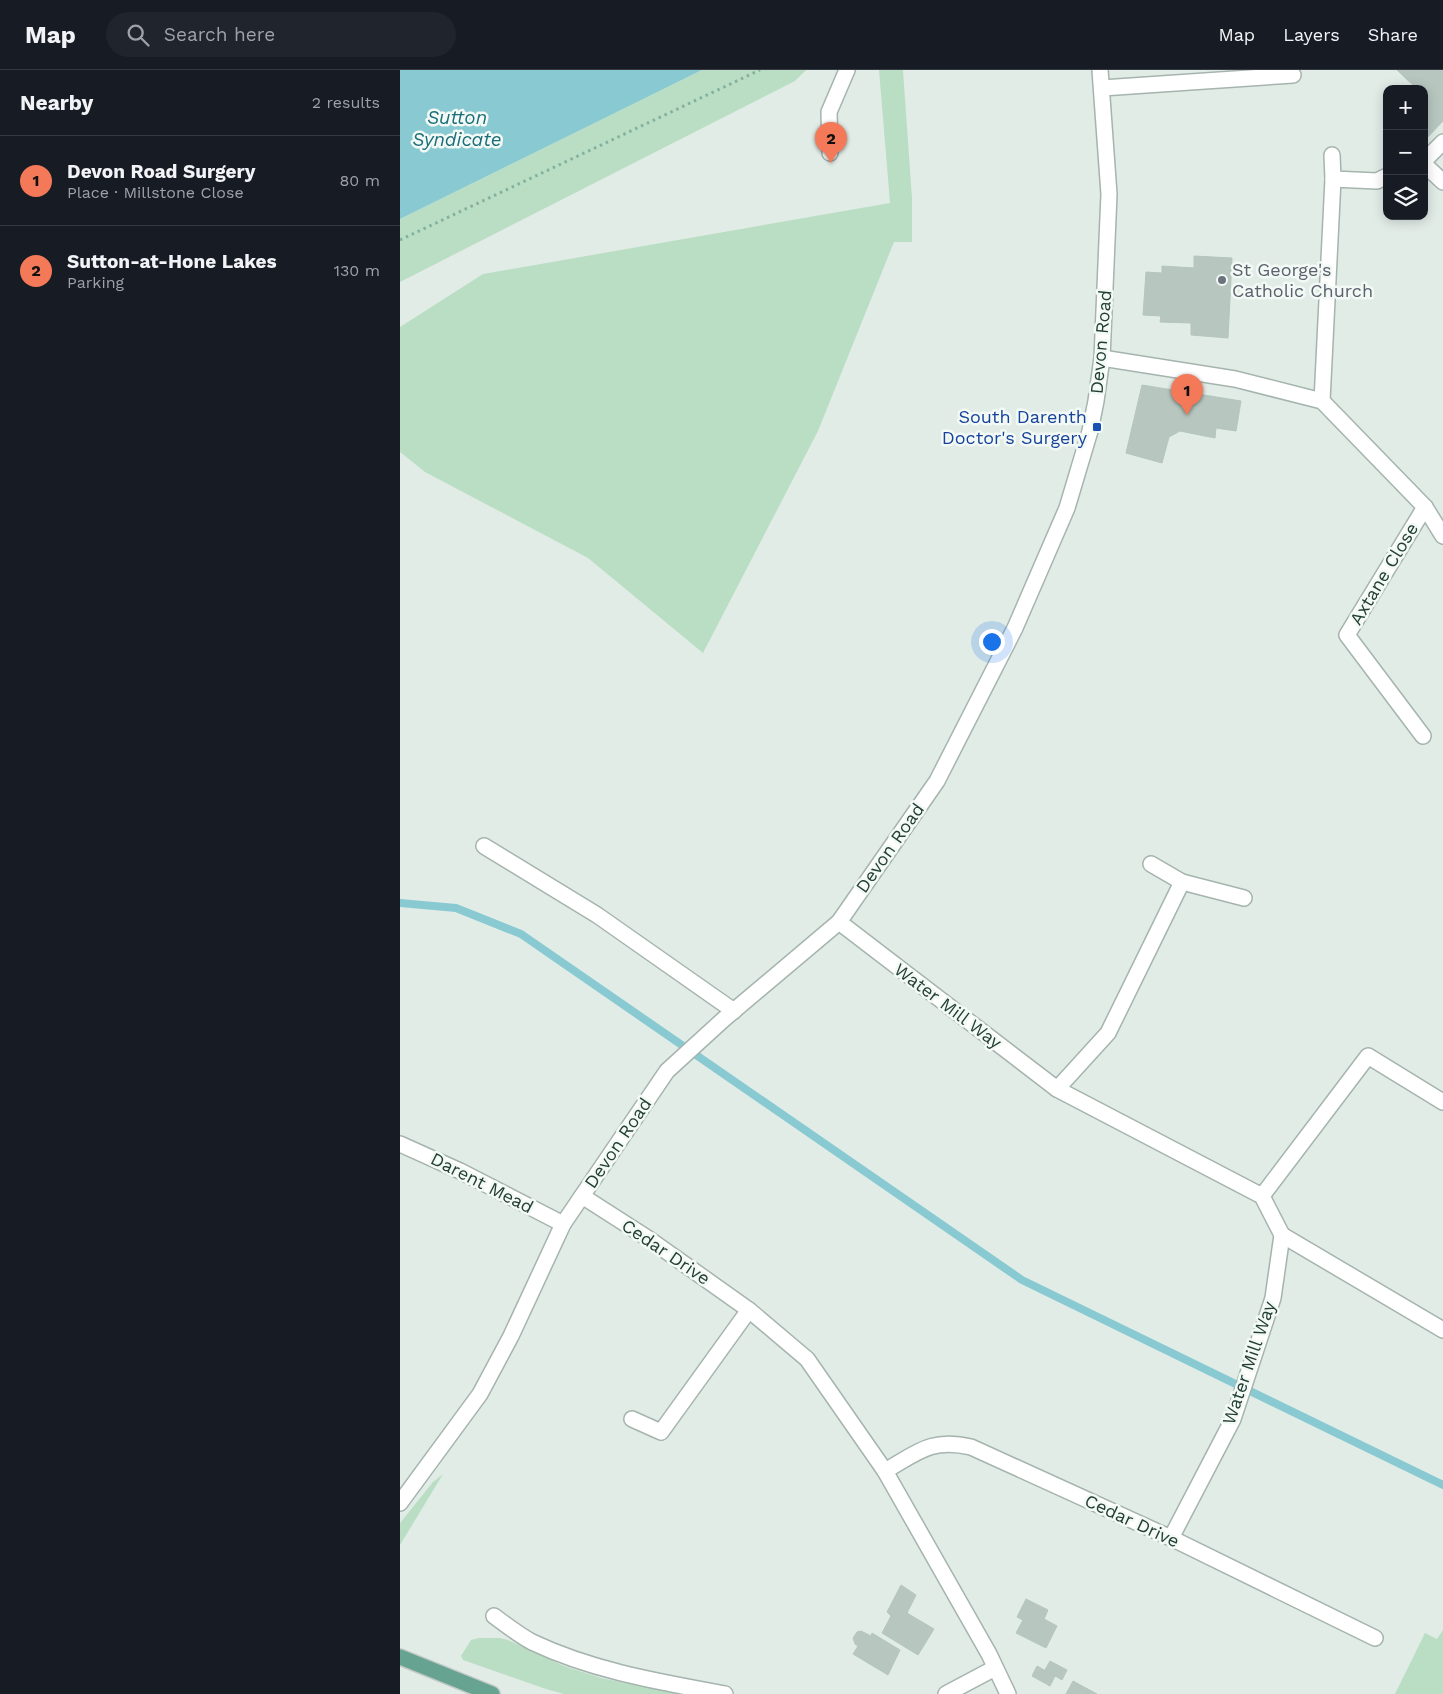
<!DOCTYPE html>
<meta charset="utf-8">
<style>
body{margin:0;font-family:"Work Sans",sans-serif;background:#20242c;color:#f1f3f6}
.controls{position:absolute;right:15px;top:15px;display:grid;overflow:hidden;border-radius:10px;box-shadow:0 2px 12px #0003}
.controls button{width:45px;height:45px;display:grid;place-items:center;padding:0;border:0;border-bottom:1px solid #363941;background:#171b24;color:#f1f3f6;font:25px sans-serif}
.you{position:absolute;left:591px;top:571px;width:18px;height:18px;margin:-12px;border:4px solid #fff;border-radius:50%;background:#1a73e8;box-shadow:0 0 0 8px #1a73e833}
.badge{display:grid;place-items:center;width:32px;height:32px;border-radius:50%;background:#f47958;color:#111;font-size:16px;font-weight:700}
.pin{position:absolute;translate:-50% -41px;filter:drop-shadow(0 1px 2px #0008)}
.pin::after{content:'';position:absolute;top:26px;width:18px;height:15px;background:inherit;clip-path:polygon(0 0,100% 0,50% 100%)}
.list{margin:0;padding:0;list-style:none}
h2{display:flex;justify-content:space-between;align-items:center;height:65px;margin:0;padding:0 20px;font-size:21px}
h2 small{font-size:16px;font-weight:400;color:#9ea1a6}
.list li{display:grid;grid-template-columns:32px 1fr auto;gap:15px;align-items:center;box-sizing:border-box;height:90px;padding:0 20px;border-top:1px solid #363941}
.list b{display:block;font-size:19px;white-space:nowrap}
.list p{margin:0;font-size:16px;white-space:nowrap;color:#9ea1a6}
.list em{font-size:16px;font-style:normal;color:#9ea1a6}
.icon{flex:none;width:28px;height:28px;fill:none;stroke:currentColor;stroke-width:2;stroke-linecap:round;stroke-linejoin:round}
.map{position:relative;flex:none;width:1043px;height:1624px;overflow:hidden}
header{display:flex;align-items:center;gap:30px;box-sizing:border-box;height:70px;padding:0 25px;background:#171b24;border-bottom:1px solid #363941}
header strong{font-size:24px}
nav{display:flex;gap:28px;margin-inline-start:auto;font-size:18px}
.search{width:350px;height:45px;background:#20242c;display:flex;align-items:center;gap:12px;box-sizing:border-box;padding:0 18px;border-radius:28px;color:#9ea1a6;font-size:19px}
main{display:flex}
aside{flex:1;background:#171b24}
.map>svg:first-child{display:block}
</style>
<header>
<strong>Map</strong>
<div class="search"><svg class="icon" aria-label="search" viewBox="0 0 24 24"><circle cx="10" cy="10" r="6"/><path d="M15 15l6 6"/></svg>Search here</div>
<nav><a>Map</a><a>Layers</a><a>Share</a></nav>
</header>
<main>
<aside>
<h2>Nearby<small>2 results</small></h2>
<ul class="list">
<li><span class="badge">1</span><div><b>Devon Road Surgery</b><p>Place · Millstone Close</p></div><em>80 m</em></li>
<li><span class="badge">2</span><div><b>Sutton-at-Hone Lakes</b><p>Parking</p></div><em>130 m</em></li>
</ul>
</aside>
<div class="map">
<svg width="1043" height="1624" viewBox="0 0 1043 1624">
<rect width="100%" height="100%" fill="#e2ece7"/>
<g fill="#badec3">
<path d="M302,0h104l-11,11 -395,201v-63z"/>
<path d="M479,0h24l9,128v44h-18l-76,189 -115,222 -115,-95 -163,-86 -25,-20v-125l83,-53 407,-71z"/>
<path d="M43,1404l-43,71v-22l33,-41z"/>
<path d="M1043,1560v64h-48l30,-61 12,6z"/>
<path d="M79,1568h20l9,2 56,26 37,12 78,16h-115l-18,-5 -83,-29 -2,-4 10,-16z"/>
</g>
<path fill="#89cad2" d="M0,0h302l-302,149z"/>
<g fill="none" stroke-linecap="round" stroke-linejoin="round">
<path stroke="#89cad2" stroke-width="8" d="M0,833l56,5 65,26 501,346 421,205"/>
</g>
<g fill="#b7c7c0" stroke="#b4c6be">
<path d="M997,0h46v51l-19,20v-52h-7z"/>
<path d="M794,186l38,2 -4,80 -37,-3v-12l-31,-1 1,-6 -18,-1 3,-43 16,1v-7l32,2z"/>
<path d="M742,315l99,16 -5,30 -20,-3 -1,10 -35,-7 -11,6 -7,26 -36,-10z"/>
<path d="M501,1515l15,10 -9,18 27,16 -16,26 -36,-22 9,-17 -4,-4z"/>
<path d="M626,1529l22,11 -4,9 13,7 -11,22 -30,-15 7,-13 -6,-3z"/>
<path d="M461,1561l10,5 1,-3 28,17 -12,25 -35,-21 5,-8 -3,-2 -2,-6 4,-6z"/>
<path d="M650,1591l17,9 -5,10 -17,-10z"/>
<path d="M637,1596l18,10 -5,10 -18,-10z"/>
<path d="M673,1611l24,13h-31z"/>
</g>
<g fill="none" stroke-linecap="round" stroke-linejoin="round">
<defs>
<g id="minor">
<path d="M702,18l191,-13"/>
<path d="M430,83l-1,-41 18,-42"/>
<path d="M1024,91l19,-19"/>
<path d="M1024,94l19,18"/>
<path d="M933,109l44,2 10,-5"/>
<path d="M702,288l133,21 87,22 103,106 18,29"/>
<path d="M922,331l11,-222 -1,-24"/>
<path d="M1023,666l-76,-101 78,-128"/>
<path d="M84,776l113,69 137,96"/>
<path d="M751,794l31,18 62,16"/>
<path d="M439,852l218,167 205,107 20,39 -9,63 -40,121 -62,119"/>
<path d="M657,1019l51,-56 74,-151"/>
<path d="M0,1074l60,27 103,53"/>
<path d="M182,1126l67,43 100,71 58,49 78,112 104,183 19,40"/>
<path d="M862,1126l106,-140 75,46"/>
<path d="M882,1165l161,95"/>
<path d="M232,1349l29,13 88,-122"/>
<path d="M485,1401c33,-19 46,-33 86,-24l200,91 204,100"/>
<path d="M0,1433l80,-109 31,-58 52,-112 104,-153 57,-52 115,-97 98,-141 78,-153 52,-120 23,-77 6,-30 6,-43 7,-164 -9,-124"/>
<path d="M94,1546c12,9 25,19 38,26 61,29 128,40 193,52"/>
<path d="M546,1624l49,-26"/>
</g>
<path id="major" d="M0,1587l92,37"/>
</defs>
<use href="#minor" stroke="#a5b4ae" stroke-width="18"/>
<use href="#major" stroke="#c1c9c6" stroke-width="18"/>
<path stroke="#82b1a0" stroke-width="3" stroke-dasharray="2.5 4" stroke-linecap="butt" d="M0,170l360,-170"/>
<use href="#minor" stroke="#fff" stroke-width="15"/>
<use href="#major" stroke="#66a391" stroke-width="15"/>
</g>
<circle fill="#6b7280" stroke="#f3f9f5" stroke-width="2" cx="822" cy="210" r="5"/>
<rect fill="#1a4fb4" stroke="#f3f9f5" stroke-width="2" x="692" y="352" width="10" height="10" rx="2.5"/>
<g text-anchor="middle" stroke-width="5" stroke-linejoin="round" paint-order="stroke">
<g font-size="18" fill="#5b616d" stroke="#f3f9f5" text-anchor="start">
<text x="832" y="206">St George's<tspan x="832" dy="21">Catholic Church</tspan></text>
</g>
<g font-size="18" fill="#223e35" stroke="#f3f9f5">
<text transform="translate(701 272) rotate(-85)" y="6">Devon Road</text>
<text transform="translate(984 504) rotate(-59)" y="6">Axtane Close</text>
<text transform="translate(490 778) rotate(-55)" y="6">Devon Road</text>
<text transform="translate(548 936) rotate(37)" y="6">Water Mill Way</text>
<text transform="translate(218 1073) rotate(-56)" y="6">Devon Road</text>
<text transform="translate(82 1113) rotate(27)" y="6">Darent Mead</text>
<text transform="translate(266 1182) rotate(34)" y="6">Cedar Drive</text>
<text transform="translate(849 1293) rotate(-71)" y="6">Water Mill Way</text>
<text transform="translate(732 1451) rotate(25)" y="6">Cedar Drive</text>
</g>
<g font-size="18" fill="#164399" stroke="#f3f9f5" text-anchor="end">
<text x="687" y="353">South Darenth<tspan x="687" dy="21">Doctor's Surgery</tspan></text>
</g>
<g font-size="19" font-style="italic" fill="#1a6e7b" stroke="#f3f9f5">
<text x="57" y="54">Sutton<tspan x="57" dy="22">Syndicate</tspan></text>
</g>
</g>
</svg>
<div class="controls">
<button>+</button>
<button>−</button>
<button><svg class="icon" aria-label="layers" viewBox="0 0 24 24"><path d="M12 4l9 5-9 5-9-5zM3 14l9 5 9-5"/></svg></button>
</div>
<div class="you"></div>
<div class="pin badge" style="left:787px;top:345px">1</div>
<div class="pin badge" style="left:431px;top:93px">2</div>
</div>
</main>
